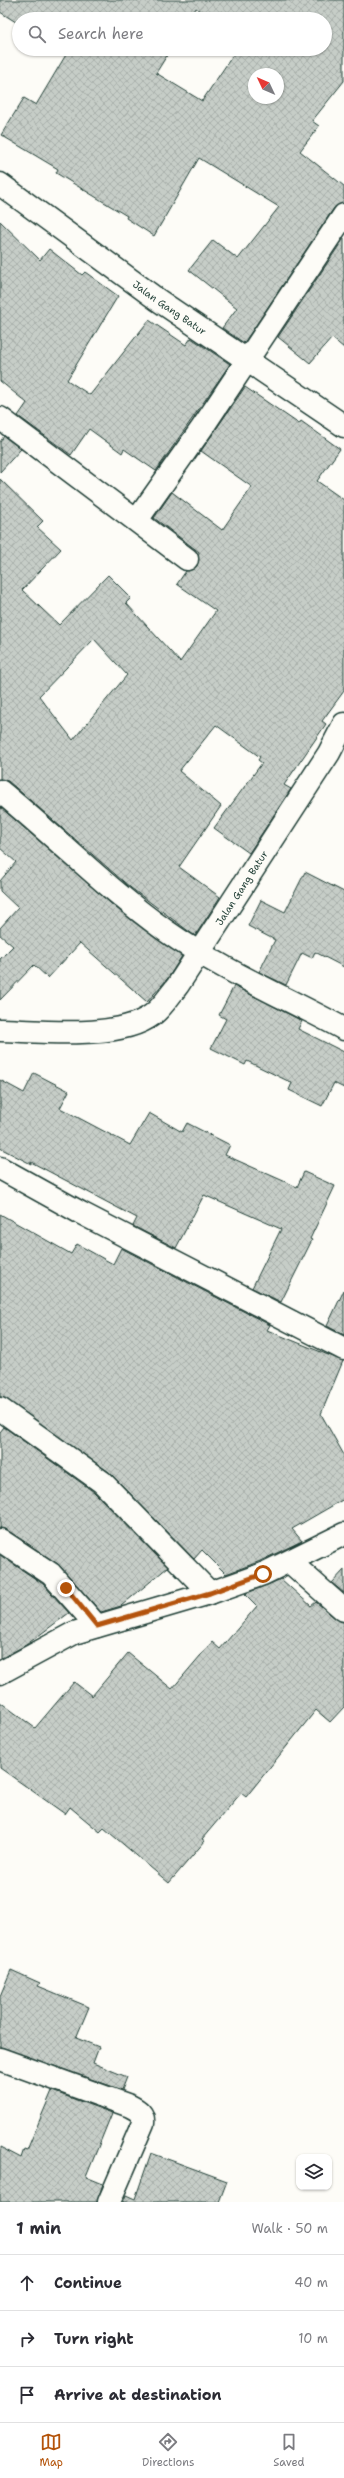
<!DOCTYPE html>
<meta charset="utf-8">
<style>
body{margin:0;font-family:"Shantell Sans",sans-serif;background:#f7f7f7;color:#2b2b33}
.controls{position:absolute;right:12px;bottom:12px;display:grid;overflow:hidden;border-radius:8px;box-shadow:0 1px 3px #0004}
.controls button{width:36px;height:36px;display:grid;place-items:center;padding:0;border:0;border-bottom:1px solid #e1e1e2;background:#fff;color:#2b2b33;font:20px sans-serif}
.compass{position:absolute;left:248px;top:68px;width:36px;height:36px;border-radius:50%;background:#fff;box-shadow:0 1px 3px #0004;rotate:314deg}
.stop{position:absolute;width:12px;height:12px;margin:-9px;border:3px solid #b45309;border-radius:50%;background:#fff}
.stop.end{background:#b45309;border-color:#fff;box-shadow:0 1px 4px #0008}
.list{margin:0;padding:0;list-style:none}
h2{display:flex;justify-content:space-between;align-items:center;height:52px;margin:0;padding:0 16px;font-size:17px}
h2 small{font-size:13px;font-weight:400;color:#7c7c81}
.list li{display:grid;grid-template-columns:26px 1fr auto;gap:12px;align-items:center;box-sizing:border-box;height:56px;padding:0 16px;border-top:1px solid #e1e1e2}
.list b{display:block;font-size:15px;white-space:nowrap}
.list em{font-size:13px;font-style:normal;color:#7c7c81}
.icon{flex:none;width:22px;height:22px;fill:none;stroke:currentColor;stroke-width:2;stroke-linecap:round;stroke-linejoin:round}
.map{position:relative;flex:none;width:344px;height:2202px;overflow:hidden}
.search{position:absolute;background:#fff;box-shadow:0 1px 3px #0004;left:12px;right:12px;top:12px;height:44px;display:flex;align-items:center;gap:10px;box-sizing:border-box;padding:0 14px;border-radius:22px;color:#7c7c81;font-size:15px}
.sheet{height:220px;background:#fff}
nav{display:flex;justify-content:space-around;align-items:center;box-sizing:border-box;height:56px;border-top:1px solid #e1e1e2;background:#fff;font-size:11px;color:#7c7c81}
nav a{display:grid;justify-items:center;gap:2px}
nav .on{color:#b45309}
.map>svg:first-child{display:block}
</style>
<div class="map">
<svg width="344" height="2202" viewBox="0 0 344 2202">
<defs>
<pattern id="building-cross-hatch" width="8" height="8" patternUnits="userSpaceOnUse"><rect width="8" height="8" fill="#c6cdc7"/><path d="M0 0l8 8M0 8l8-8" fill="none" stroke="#aab1ac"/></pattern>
</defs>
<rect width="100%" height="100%" fill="#fdfcf7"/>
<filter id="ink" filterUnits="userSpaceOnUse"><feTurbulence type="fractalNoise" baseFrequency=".025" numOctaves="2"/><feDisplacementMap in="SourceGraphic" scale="8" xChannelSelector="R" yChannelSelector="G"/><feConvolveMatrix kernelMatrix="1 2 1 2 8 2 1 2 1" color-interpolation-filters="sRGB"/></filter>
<g filter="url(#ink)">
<g fill="url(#building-cross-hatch)" stroke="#1f3d34" fill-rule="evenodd">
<path d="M0,0h344v81l-32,40 7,5 -19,25 44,35v17l-10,5 -90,135 -22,-15 15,-20 -48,-38 24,-30 25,19 41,-52 -80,-49 -45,78 -28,-18 1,-2 -71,-43 2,-4 -57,-34 23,-37 12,7 31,-52 -7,-4h111l-15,24 46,28 35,-52h88v-30h-114l-15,-11 -7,11h-170v5l-19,-12zM254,74h24v24h-24z"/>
<path d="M0,221l40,39 9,-11 33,26 3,-3 33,24 -51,84 23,15 59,-75 37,25 5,-7 39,26 -74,107 -32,-22 -2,4 -33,-24 -18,26 -53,-39 9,-13 -27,-22z"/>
<path d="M344,238v110l-12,-10 -22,25 -32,-26z"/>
<path d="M245,387l54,37 2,-3 39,28 -23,32 27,19v191l-22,30 4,3 -42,61 7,4 -42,64 -35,-25 48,-65 -4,-3 2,-3 -44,-32 -37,46 42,35 -42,61 41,30 -25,39 -64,-48 -123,-107 -8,-2v-300l43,42 -6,6 24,22 -39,41 37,35 49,-50 23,23 -5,5 54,59 36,-51 -39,-27 9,-13 11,-5 2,-14 -45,-34 18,-26 50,38 30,-43 -51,-36zM94,639l33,36 -54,65 -34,-44z"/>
<path d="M4,436l17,13 -21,23v-30z"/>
<path d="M0,807l115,100 67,49 -14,22 -21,24 -67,-59 -32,35 -14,-13 -34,35v-41l13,-13 -13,-11v-7l18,-20 -18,-17v-10l16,-19 -16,-14z"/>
<path d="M305,872l39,20v75l-29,-15 -3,6 -10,-5 -16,32 -27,-13 16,-32 -27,-14 13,-26 24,12z"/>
<path d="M234,986l68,35 -4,8 46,23v36l-10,-5 -12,23 -33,-16 3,-7 -45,-22 -2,4 -34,-17 15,-29 -7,-4z"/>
<path d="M34,1073l35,18 -9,17 70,37 19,-32 33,19 5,-9 43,22 -5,10 72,32 7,-15 31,14 -25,53 2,1 -31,62 -29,-14 29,-59 -77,-34 -28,53 -43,-22 4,-8 -106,-56v2l-31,-16v-68l24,13z"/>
<path d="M0,1214l71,40 6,-10 36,20 8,-16 149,77 -3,5 76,31 -22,53 23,41v44l-52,30 10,12 -44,21 -32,12 -24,-24 -8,9 -85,-87 -109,-76z"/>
<path d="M344,1290v45l-17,-9z"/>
<path d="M4,1427l90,65 74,75 -47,39 -20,6 -43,-48 -51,-34 -7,-2v-96z"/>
<path d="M0,1555l43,29 26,29 -43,32 -26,14z"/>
<path d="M344,1570v23l-12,-10z"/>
<path d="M281,1579l30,27 5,-4 20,17 8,3v85l-14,15 -14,-12 -70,87 -5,-4 -39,46 3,2 -36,42 -65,-55 -4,4 -30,-25 -5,7 -65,-46v-66l35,26 39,-46 18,14 36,-43 44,36 40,-47 8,7 37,-43 -12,-12z"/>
<path d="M11,1970l29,13 -2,3 51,21 -13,31 23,9 -6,16 34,14 -5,13 -122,-43v-51z"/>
<path d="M52,2091l60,22 -26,64 17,7 -6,18h-97v-55l21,11 3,-9 3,1z"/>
<path d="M151,2153l76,28 -8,21h-96l3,-7 9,4z"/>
</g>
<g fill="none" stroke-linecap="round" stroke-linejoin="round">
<defs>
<g id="minor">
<path id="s1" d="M0,184l158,116 186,126"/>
<path d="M0,418l187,141"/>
<path d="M137,520l65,-92 142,-213"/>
<path d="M0,791c56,46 107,98 166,140 55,39 119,66 178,98"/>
<path id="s2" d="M0,1030c40,1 119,10 152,-15 10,-7 18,-20 26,-30l151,-232 15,-29"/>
<path d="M0,1168l81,45 263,136"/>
<path d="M0,1409l102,73 108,111"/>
<path d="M0,1540l51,34 46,52"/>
<path d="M290,1562l54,48"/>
<path d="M0,1673l74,-40 136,-40 53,-19 81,-40"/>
<path d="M0,2059l130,47c8,4 14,8 13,17l-34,79"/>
</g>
</defs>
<use href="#minor" stroke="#1f3d34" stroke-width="25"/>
<use href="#minor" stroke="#fdfcf7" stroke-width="22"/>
</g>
</g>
<g fill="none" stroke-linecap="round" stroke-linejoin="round" filter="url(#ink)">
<path stroke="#b45309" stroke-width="5" d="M66,1588l31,38 113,-33 53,-19"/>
</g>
<g text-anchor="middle" stroke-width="3" stroke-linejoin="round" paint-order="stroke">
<g font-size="10" fill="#1f3d34" stroke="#fdfcf7">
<text dy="4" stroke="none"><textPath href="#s1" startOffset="210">Jalan Gang Batur</textPath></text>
<text dy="4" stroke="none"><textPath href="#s2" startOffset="311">Jalan Gang Batur</textPath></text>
</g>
</g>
</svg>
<div class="controls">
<button><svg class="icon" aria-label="layers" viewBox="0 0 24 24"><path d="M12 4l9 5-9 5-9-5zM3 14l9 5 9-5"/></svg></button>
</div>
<svg class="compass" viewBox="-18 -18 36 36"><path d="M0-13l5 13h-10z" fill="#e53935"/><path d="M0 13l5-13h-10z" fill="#7c7c81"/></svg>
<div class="stop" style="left:263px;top:1574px"></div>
<div class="stop end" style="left:66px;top:1588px"></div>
<div class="search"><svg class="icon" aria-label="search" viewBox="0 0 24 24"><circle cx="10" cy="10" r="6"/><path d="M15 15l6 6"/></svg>Search here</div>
</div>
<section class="sheet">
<h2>1 min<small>Walk · 50 m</small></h2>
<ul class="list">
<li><svg class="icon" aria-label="ahead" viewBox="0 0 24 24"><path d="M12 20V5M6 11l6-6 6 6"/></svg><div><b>Continue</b></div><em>40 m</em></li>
<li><svg class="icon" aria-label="right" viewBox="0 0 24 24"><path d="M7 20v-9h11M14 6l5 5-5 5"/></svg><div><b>Turn right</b></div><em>10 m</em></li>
<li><svg class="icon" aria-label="arrive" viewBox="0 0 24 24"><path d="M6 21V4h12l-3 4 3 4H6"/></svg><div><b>Arrive at destination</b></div></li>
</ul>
</section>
<nav>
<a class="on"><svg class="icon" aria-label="map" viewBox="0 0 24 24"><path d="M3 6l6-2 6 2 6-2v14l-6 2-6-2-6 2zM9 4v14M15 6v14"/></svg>Map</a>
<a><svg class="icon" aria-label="directions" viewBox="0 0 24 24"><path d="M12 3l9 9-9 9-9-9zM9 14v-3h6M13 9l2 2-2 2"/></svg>Directions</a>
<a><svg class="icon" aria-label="saved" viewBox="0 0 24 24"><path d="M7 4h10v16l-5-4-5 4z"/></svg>Saved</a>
</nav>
